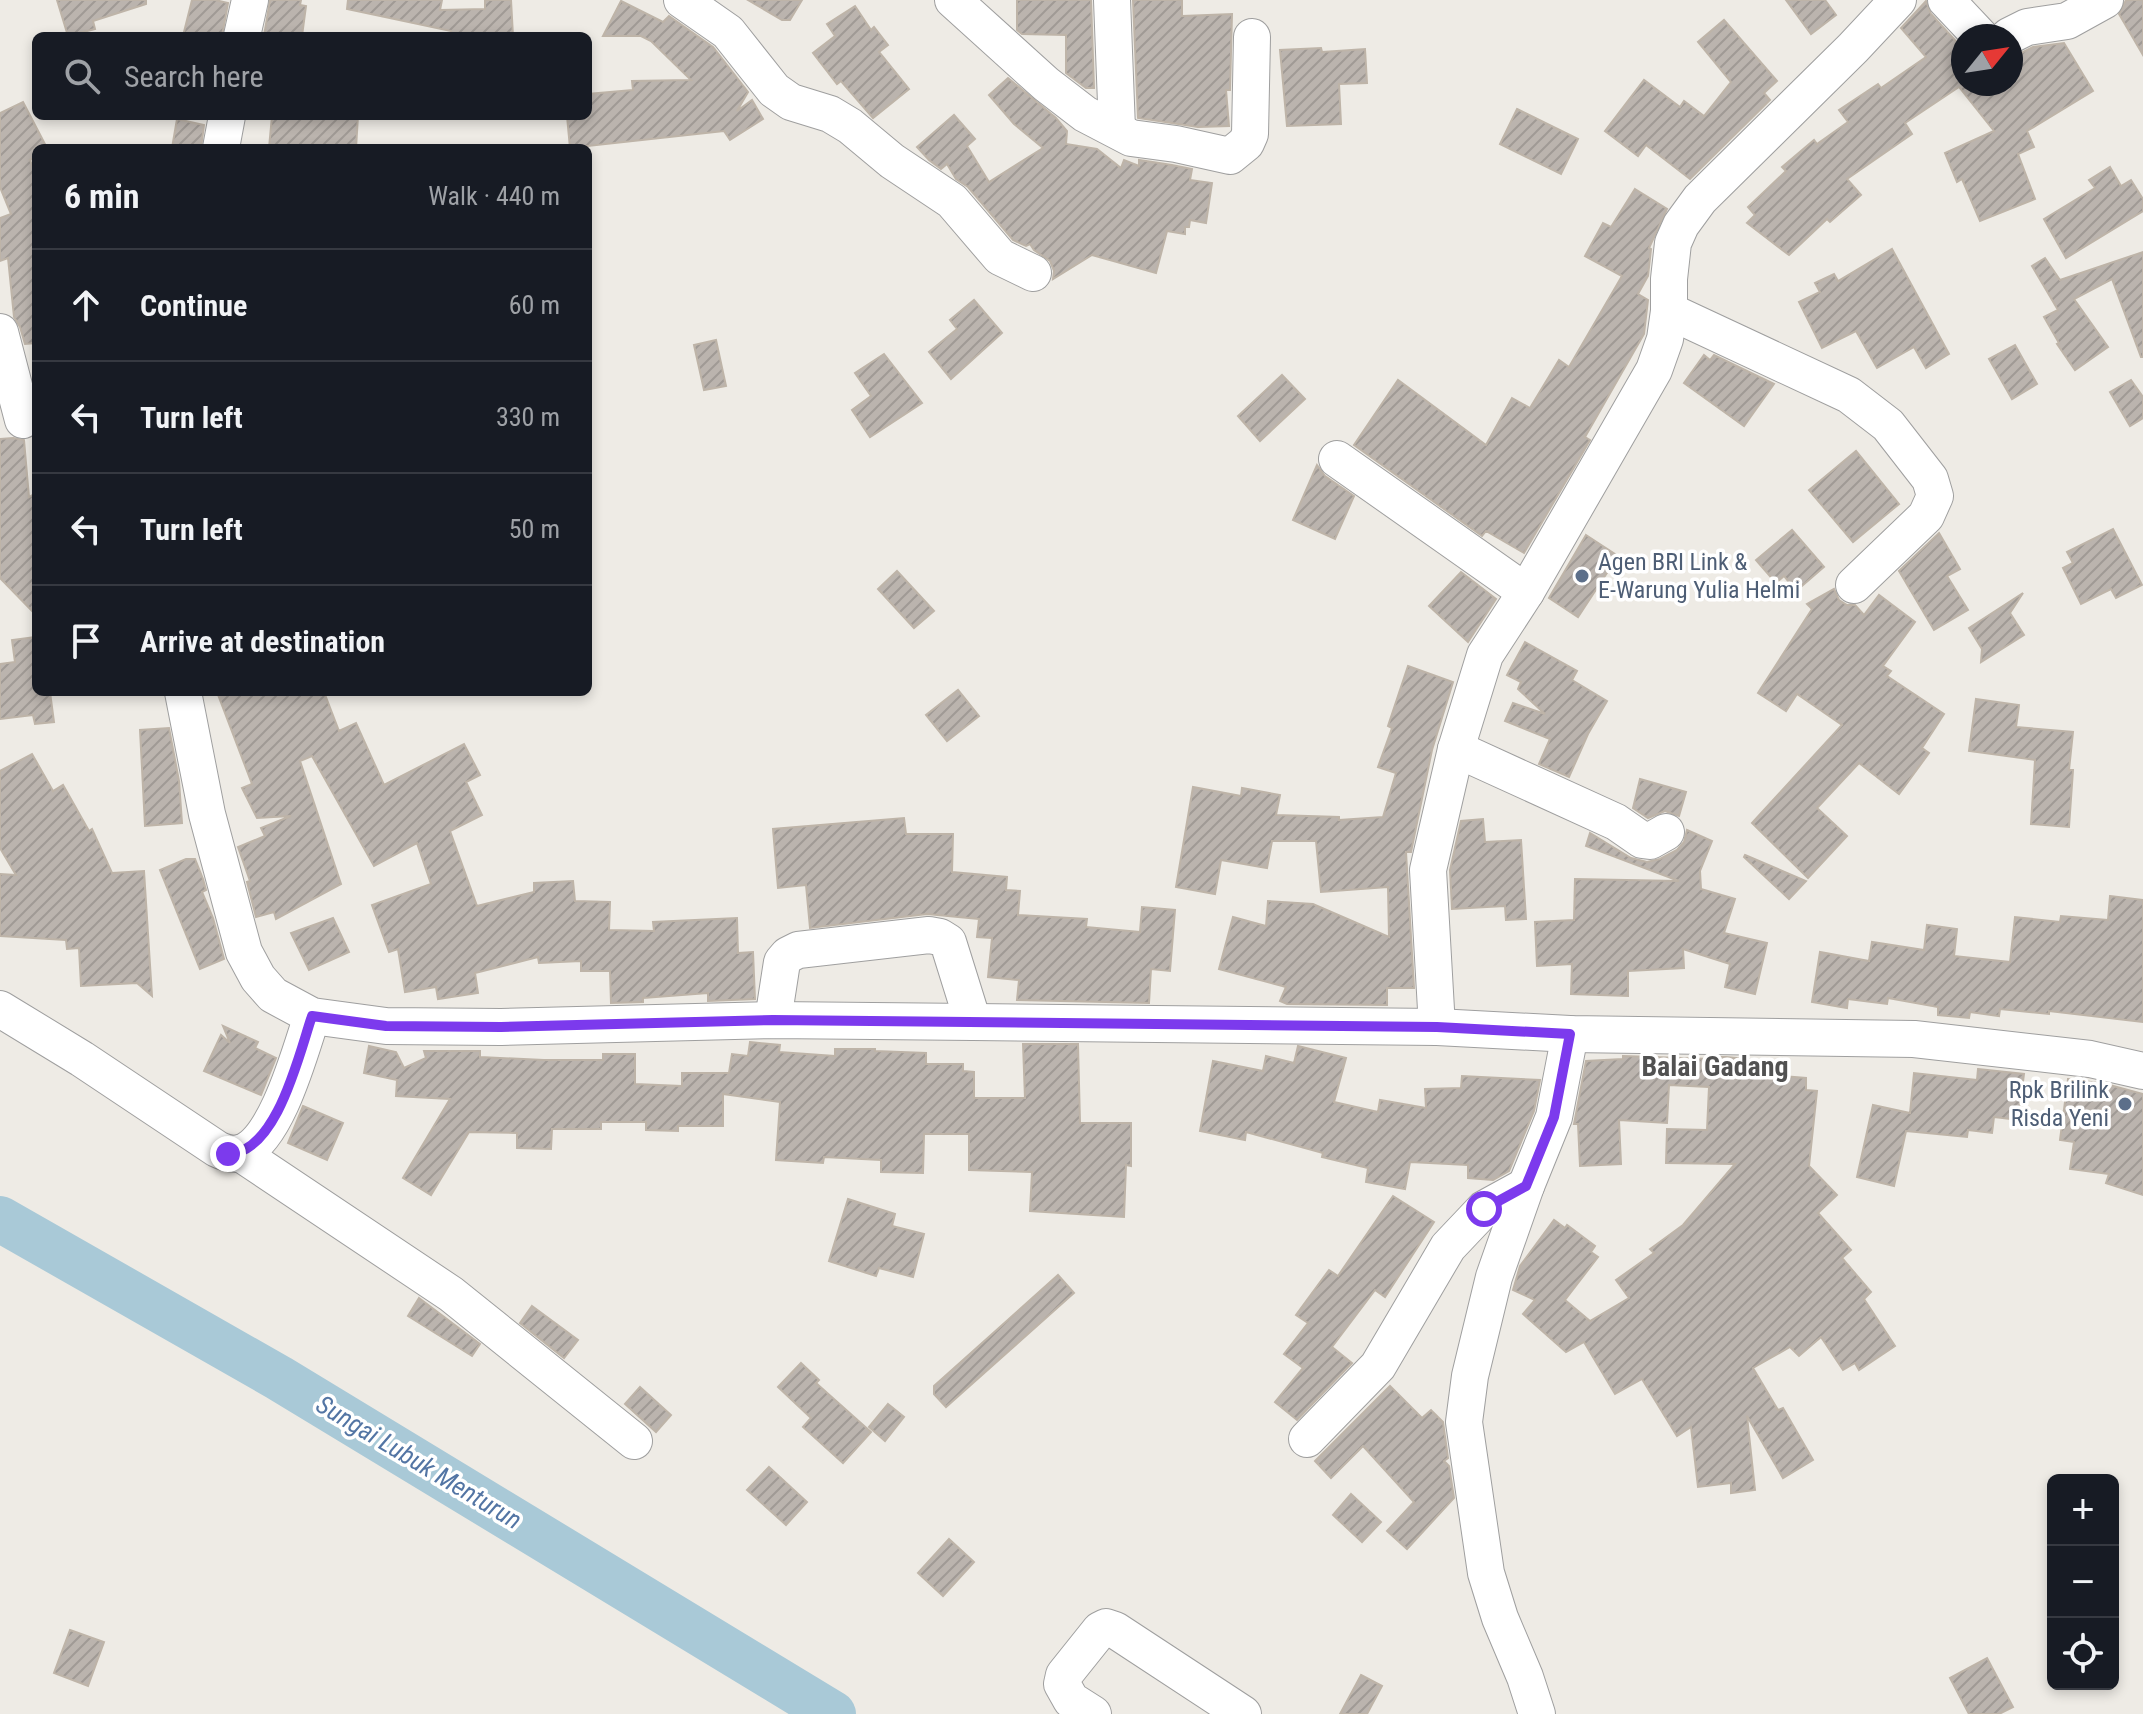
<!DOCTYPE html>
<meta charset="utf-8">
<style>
body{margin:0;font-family:"Roboto Condensed",sans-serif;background:#242831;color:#f1f3f6}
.controls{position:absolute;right:24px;bottom:24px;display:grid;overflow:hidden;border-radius:12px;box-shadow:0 4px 12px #0003}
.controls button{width:72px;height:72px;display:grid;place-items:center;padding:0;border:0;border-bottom:2px solid #363941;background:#171b24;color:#f1f3f6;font:40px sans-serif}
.compass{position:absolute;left:1951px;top:24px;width:72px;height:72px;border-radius:50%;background:#171b24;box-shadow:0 4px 12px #0003;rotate:60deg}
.stop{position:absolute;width:24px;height:24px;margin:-18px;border:6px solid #7c3aed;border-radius:50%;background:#fff}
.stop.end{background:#7c3aed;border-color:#fff;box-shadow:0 2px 8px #0008}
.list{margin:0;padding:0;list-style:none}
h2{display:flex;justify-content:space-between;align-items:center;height:104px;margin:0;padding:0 32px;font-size:34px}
h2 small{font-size:26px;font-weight:400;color:#9ea1a6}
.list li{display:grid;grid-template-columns:52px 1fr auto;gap:24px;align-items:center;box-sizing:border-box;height:112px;padding:0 32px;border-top:2px solid #363941}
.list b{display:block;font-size:30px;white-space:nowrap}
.list em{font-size:26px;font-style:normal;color:#9ea1a6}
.icon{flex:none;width:44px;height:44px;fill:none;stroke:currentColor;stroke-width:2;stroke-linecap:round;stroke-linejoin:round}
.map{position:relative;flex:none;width:2143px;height:1714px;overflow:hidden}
.search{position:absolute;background:#171b24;box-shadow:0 4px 12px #0003;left:32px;top:32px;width:560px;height:88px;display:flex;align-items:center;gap:20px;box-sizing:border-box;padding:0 28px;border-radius:12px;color:#9ea1a6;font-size:30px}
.panel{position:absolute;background:#171b24;box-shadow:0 4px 12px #0003;left:32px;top:144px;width:560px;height:552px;border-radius:12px}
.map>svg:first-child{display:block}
</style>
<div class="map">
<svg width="2143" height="1714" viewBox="0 0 2143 1714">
<defs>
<pattern id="building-hatch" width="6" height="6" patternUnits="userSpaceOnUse" patternTransform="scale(2)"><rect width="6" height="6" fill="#bbb4ae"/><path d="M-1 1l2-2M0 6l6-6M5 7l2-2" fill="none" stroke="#a09a95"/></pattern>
</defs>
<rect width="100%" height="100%" fill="#eeebe5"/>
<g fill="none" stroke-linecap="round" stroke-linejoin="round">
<path stroke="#a9c9d7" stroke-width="46" d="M0,1219l279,159 554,336"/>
</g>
<g fill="url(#building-hatch)" stroke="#beb4a8" stroke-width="2">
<path d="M57,0h89v4l-53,17 2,8 -27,7z"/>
<path d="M192,0h23l13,3 -6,33h-39z"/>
<path d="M270,0h31l-1,5 6,1 -4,30h-38z"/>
<path d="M348,0h94l-2,10 45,-1v-9h26l2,36h-62v-5l-104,-22z"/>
<path d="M748,0h54l-12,20h-8z"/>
<path d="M1017,0h74l3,88h-8l-20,-15v-38l-44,-1 -5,-4z"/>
<path d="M1133,0h49v16l50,-2 -2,76h-4l3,36 -31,1 -60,-9z"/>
<path d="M1786,0h39l11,15 -25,19z"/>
<path d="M2126,0h17v55l-24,-41z"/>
<path d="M621,1l42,21 6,-6 44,31 35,45 -11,19 15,-11 11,19 -33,21 -6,-9 -154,17 -3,-32h21v-22l45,-4 -1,-9 59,-1 -40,-39 -10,-5h-38z"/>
<path d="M1926,1l5,13 32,35v35h48v-26l22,-11 31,-4 29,48 -66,40 7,16 -16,7 17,45 -55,22 -18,-42 -5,3 -12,-29 49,-22 -35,-44 -54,36 7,11 -65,45 14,16 -31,27 -3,-3 -38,36 -42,-32 8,-8 -7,-8 38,-36 -4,-4 32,-27 3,4 31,-22 -9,-12 39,-26 3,4 45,-31 -25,-29z"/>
<path d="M855,6l16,24 3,-3 14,18 -9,7 30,37 -36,29 -32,-37 -4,3 -24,-31 22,-17 -8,-12z"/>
<path d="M1724,20l53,61 -13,12 6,7 -80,79 -44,-34 -8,11 -33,-25 39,-51 36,27 4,-6 20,15 27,-34 -33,-40z"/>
<path d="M1321,48l1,4 43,-3 2,34 -28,1 2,40 -54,2 -7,-76z"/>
<path d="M1008,78l48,40 11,13 -1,13 31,5 24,19 3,-8 15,6v-6l33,5 20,4 -2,11 22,3 -6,40 -16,-3 -1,7h-4v7l-18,-3 -11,42 -64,-18 -39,24 1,-8 -4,-10 -16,-11 -4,-6 -4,2 -13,-6 -45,-53 -12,-8 -9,-15 -6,5 -12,-9 -12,-13 37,-32 21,24 -8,7 22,36 54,-34 -29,-24 -25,-29z"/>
<path d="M23,102l24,46h-11v9l-6,3 6,16v167l-11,1 -5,-17 -6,-10 -6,-59 -8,3v-43l11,-4 -11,-27v-74z"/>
<path d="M1517,109l61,30 -17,35 -61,-30z"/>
<path d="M272,116h86l-2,32h-87z"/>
<path d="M177,119l27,6 -3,23h-29z"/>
<path d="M2110,167l11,19 10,-6 12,19v12l-77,47 -22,-39 51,-31 -6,-8z"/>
<path d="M1635,189l32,20 -18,39 2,1 -3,27 -10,18 10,6 -4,34 -59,103 5,3 -66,113 -38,-22 -4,5 -128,-91 44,-65 88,65 26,-47 18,10 29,-48 10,7 53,-91 -37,-20 18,-33 8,4z"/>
<path d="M1892,249l57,105 -23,14 -12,-21 -37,21 -21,-37 -34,17 -23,-46 21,-10 -5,-9 19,-9 4,7z"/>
<path d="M2143,252v105h-2l-29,-78 -38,20 34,48 -33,23 -18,-26 2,-1 -15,-26 14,-7 -26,-44 13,-8 15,22z"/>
<path d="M974,300l28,33 -51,46 -22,-27 28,-23 -7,-9z"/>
<path d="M716,340l10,46 -22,4 -10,-45z"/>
<path d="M2015,345l22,39 -25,15 -23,-40z"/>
<path d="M884,354l38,49 -52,34 -18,-27 19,-14 -16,-23z"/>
<path d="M1704,355l6,5 4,-5 60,29 -30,42 -60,-43z"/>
<path d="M1282,375l23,24 -45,42 -22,-25z"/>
<path d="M2131,380l12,17v21l-13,8 -20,-34z"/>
<path d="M13,438l11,2 5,57 7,-4v122l-36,-37v-139z"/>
<path d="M1856,451l43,53 -46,38 -44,-52z"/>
<path d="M1317,465l8,11 29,20 -19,43 -42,-19z"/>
<path d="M2113,529l29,56 -26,13 -5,-9 -30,15 -18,-36 10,-5 -6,-11z"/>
<path d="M1792,530l32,37 -28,24 -12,-15 -8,7 -20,-23z"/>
<path d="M1939,533l21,36 -13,7 21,34 -34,20 -35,-59z"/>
<path d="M1586,535l32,21 -40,61 -29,-19z"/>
<path d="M897,571l37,40 -20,17 -36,-39z"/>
<path d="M1461,572l35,27 -28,43 -39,-36z"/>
<path d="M1834,589l5,11 8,5h8l9,10 15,-20 36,27 -32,44 8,5 -4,5 57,38 -22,34 7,5 -30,41 -40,-31 -42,45 30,28 -39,42 -56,-55 90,-98 -45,-31 -11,17 -28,-18 54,-84 -5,-5z"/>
<path d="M2023,593l-13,20 14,22 -43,27 1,-13 -13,-21z"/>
<path d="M36,637v55h14l4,30 -19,2 -2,-9 -33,4v-55l15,-2 -3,-22z"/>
<path d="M1525,642l52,29 -5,9 35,21 -19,33 -19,43 -30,-13 11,-25 -45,-18 8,-18 32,11 -27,-25 3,-7 -14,-7z"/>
<path d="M1408,666l45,16 -21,68 -21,102h-5l8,136h-27v17l-100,-1 -7,-3 6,-14 -67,-18 14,-52 33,9 2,-25 45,3 76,33 -1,-50 -67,5 -5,-51h-44l-5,27 -46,-8 -6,34 -39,-7 17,-100 48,9 1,-8 38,7 -4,20 63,2v3l44,-3 13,-44 -18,-6 14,-39 -4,-2z"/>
<path d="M958,690l21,26 -32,25 -21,-26z"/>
<path d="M217,692h107l15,39 17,-8 28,62 80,-41 16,31 -14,7 16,33 -32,16 27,75 57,-14v-9l39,-2 2,20 35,1 -1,28 45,1 -1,-9 84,-4 1,35 15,-1 2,47 -47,2v-8l-65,5v4l-32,1 -1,-32h-29v-10l-42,2 -1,-6 -63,16 3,20 -40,6 -2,-12 -31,5 -7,-43 -9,3 -17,-47 59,-21 -14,-41 -43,23 -62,-110 -12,5 41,123 -65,35 -2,-7 -18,5 -9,-35 3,-1 -12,-34 27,-11 -4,-8 30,-12 -34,2 -15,-30 10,-4z"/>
<path d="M1976,699l43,6 -3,22 57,5 -4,38h4l-4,57 -38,-3 4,-64 -66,-9z"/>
<path d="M169,728l10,53 3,42 -37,3 -5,-96z"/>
<path d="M32,754l21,37 10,-6 26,46 3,-2 20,44 32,-2 8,125 -15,-13 -56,3 -2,-38 -12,1 -1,-9 -66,-4v-62l16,1 -16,-27v-77z"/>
<path d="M1640,779l46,13 -7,24 -14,-5 -17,7 -15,-10z"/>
<path d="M904,818l2,16h47l-1,38 55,5 -1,13 14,1 -2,24 69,4 -1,8 54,5 2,-25 33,3 -5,61 -19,-2 -2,34 -132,-3 2,-20 -31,-3 4,-39 -15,-1 2,-18 -52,-5 -117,14 -4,-43 -28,3 -5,-59z"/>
<path d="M1483,819l2,23 36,-2 5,79 -20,1 -1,-14 -53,3 -2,-39 11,-49z"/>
<path d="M1687,830l25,11 -12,30 1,18 34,10 -11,34 43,10 -12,51 -30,-7 5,-23 -47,-15 1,19 -56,3v25l-57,-2 1,-30 -35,2 -2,-44 39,-2 1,-41 104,2 -93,-35 4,-13 41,25 16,4 13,-3 17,-9 7,-8z"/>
<path d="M1745,855l61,26 -17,18 -45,-42z"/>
<path d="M186,859h9l8,20 3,11 -4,2 11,26 11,41 -24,10 -40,-99z"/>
<path d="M2110,896l33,4v122l-94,-11v3l-49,-5 -1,7 -29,-4 -1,6 -31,-3v-8l-50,-9 -1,6 -39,-5 -1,9 -35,-6 8,-50 49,9 3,-19 52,8 3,-25 30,4 -3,27 56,6 5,-45 45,5 1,-6 47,4z"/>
<path d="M333,918l16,34 -40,18 -18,-37z"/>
<path d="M223,1026l35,16 -3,6 21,10 -15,37 -57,-24 17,-36 9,8z"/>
<path d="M750,1042l30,3 -1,7 56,4v-7h40v2l51,2v11h37v7l11,1v26h51l-2,-54h55l2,79h51v43l-5,-1 -2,52 -94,-6 2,-39 -63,-2v-36h-45l-1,39 -42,-1v-12l-57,-3 -1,6 -47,-3 4,-58 -57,-8v32h-45v5l-32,-1v-8h-45v7h-49l-1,20 -34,-1v-15l-48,-1 -38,63 -28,-17 47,-79 -54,-3 1,-16 -33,-7 5,-27 27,6 8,16 22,-10 -2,-7h56v6l64,3h59v-6h32v30l47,2v-13h47l3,-19 16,2z"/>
<path d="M1298,1046l48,12 -12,44 44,10 2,-12 46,8 -1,-19 36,-1 1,-12 78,4 -6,31 -25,60 -16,9 -25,-2v-13l-58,-3 -5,27 -39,-7 2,-14 -46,-11 1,-4 -77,-21 -1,8 -45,-9 13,-70 50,10 3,-15 28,7z"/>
<path d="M1623,1056l88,3v-2h15l57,5 -1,14 24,2v12l11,1 -8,75 28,29 -19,18 33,37 -9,8 29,34 -7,7 31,47 -36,24 -4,-7 -12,7 -22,-33 -22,19 -9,-9 -37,21 25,42 5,-2 30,52 -30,18 -36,-62 8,74 -24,3v-10l-33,4 -7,-60 -14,9 -35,-57 -27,15 -31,-52 -18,10 -43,-38 12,-14 -22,-10 7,-24 34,-46 11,8 2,-3 28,21 -4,6 7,5 -33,43 25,21 39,-23 -13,-18 38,-27 -4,-4 33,-24 52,-61 -69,-1 1,-34 40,1 2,-43 -40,-2 -2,38 -48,-3 2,44 -41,2 -2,-42h-4l12,-63 37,-2z"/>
<path d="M1978,1069l46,5 -6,46 -24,-3 -2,16 -24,-3 -1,7 -61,-6 -12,55 -37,-9 16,-72 37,8 4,-40 63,7z"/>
<path d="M2068,1079l38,5 37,10v101l-37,-12 3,-9 -39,-5 4,-27 -14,-2z"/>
<path d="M303,1106l40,17 -16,37 -39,-17z"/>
<path d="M1393,1196l41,26 -49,75 -10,-7 -43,57 20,16 -55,57 -22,-18 28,-34 -19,-14 24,-31 -12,-8 33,-45 9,6z"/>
<path d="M848,1199l47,15 -3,12 32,8 -11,43 -34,-9 -3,8 -47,-15z"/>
<path d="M1058,1275l16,18 -128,114 -12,-13v-8z"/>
<path d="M419,1298l61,46 -8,12 -64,-40z"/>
<path d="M532,1306l46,34 -14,18 -44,-35z"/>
<path d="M801,1363l18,17 -3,3 55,49 -28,31 -40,-36 8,-9 -33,-31z"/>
<path d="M1390,1386l32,32 9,-8 12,12 5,36 -4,3 5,5 5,32 -47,51 -20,-18 27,-29 -51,-56 -32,32 -16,-17z"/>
<path d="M640,1387l31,28 -15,17 -31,-28z"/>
<path d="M888,1404l16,13 -19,24 -16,-14z"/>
<path d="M769,1467l38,35 -21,23 -39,-35z"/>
<path d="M1351,1494l30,28 -19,20 -29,-27z"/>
<path d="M949,1539l25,23 -31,34 -25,-23z"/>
<path d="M70,1630l34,12 -16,44 -34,-13z"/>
<path d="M1987,1658l26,49 -14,7h-30l-19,-36z"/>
<path d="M1361,1675l21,11 -15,28h-27z"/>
</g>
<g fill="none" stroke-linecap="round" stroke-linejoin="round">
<defs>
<g id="minor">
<path d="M682,0l46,32 46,58 17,12 39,12 20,12 42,35 60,40 48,56 33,16"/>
<path d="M953,0l93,84 39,30 46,24 45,6 54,12 16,-13 4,-9 2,-97"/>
<path d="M1112,0l5,129"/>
<path d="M1946,0l34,36"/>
<path d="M242,36l8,-36"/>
<path d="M2009,36l18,-9 40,-6 38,-21"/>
<path d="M221,148l6,-32"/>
<path d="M1669,311l180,84 39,30 42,54 5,17 -9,20 -72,69"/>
<path d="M0,332l23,88"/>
<path d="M1337,459l189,133"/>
<path d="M183,692l24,122 37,138 14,26 15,17 39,21 74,10 115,1 272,-7 200,2 464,5 133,7 344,5 176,20 53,12"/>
<path d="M1456,749l160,73 26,18 8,1 16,-9"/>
<path d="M0,1009l82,50 135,90c8,4 16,6 24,4 36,-12 60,-105 71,-137"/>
<path d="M773,1020l9,-58 6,-7 10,-5 131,-15 11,2 8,5 25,80"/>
<path d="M1437,1027l-9,-157 28,-121 29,-94 41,-63 128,-222 11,-31 4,-28v-32l4,-36 8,-18 19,-26 153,-151 45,-48"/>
<path d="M240,1153l211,141 183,147"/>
<path d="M1307,1439l71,-73 70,-119 36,-38 42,-23"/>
<path d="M1093,1714l-22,-14 -9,-16 2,-9 36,-45 6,-3 9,3 128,84"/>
<path d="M1537,1714l-12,-37 -25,-59 -14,-45 -22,-151 6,-46 24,-99 32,-91 28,-69 16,-83"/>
</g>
</defs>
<use href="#minor" stroke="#9f9f9f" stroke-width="38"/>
<use href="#minor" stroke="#fff" stroke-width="36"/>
</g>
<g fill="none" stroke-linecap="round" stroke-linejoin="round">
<path stroke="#7c3aed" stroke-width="10" d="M228,1154c49,-1 71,-100 84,-138l74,10 115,1 272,-7 664,7 133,7 -16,83 -28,69 -42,23"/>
</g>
<g fill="#5c6f8a" stroke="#fff" stroke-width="3">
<circle cx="1582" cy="576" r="8"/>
<circle cx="2125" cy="1104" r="8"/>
</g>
<g text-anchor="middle" stroke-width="7" stroke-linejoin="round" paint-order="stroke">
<g font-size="24" fill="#4e5e75" stroke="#fff" text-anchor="start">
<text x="1598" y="570">Agen BRI Link &amp;<tspan x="1598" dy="28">E-Warung Yulia Helmi</tspan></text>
<text x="2109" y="1098" text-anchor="end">Rpk Brilink<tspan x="2109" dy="28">Risda Yeni</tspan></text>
</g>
<g font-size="26" font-style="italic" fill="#5375a4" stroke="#fff">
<text transform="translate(419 1462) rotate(31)" y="9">Sungai Lubuk Menturun</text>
</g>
<g font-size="28" font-weight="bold" fill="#515151" stroke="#fff">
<text x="1715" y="1076">Balai Gadang</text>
</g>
</g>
</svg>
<div class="controls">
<button>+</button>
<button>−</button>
<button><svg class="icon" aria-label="locate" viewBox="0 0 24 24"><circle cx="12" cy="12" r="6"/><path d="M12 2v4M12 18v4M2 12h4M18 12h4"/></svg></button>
</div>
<svg class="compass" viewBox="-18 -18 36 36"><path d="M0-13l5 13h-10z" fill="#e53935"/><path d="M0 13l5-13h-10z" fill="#9ea1a6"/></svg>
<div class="stop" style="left:1484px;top:1209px"></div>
<div class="stop end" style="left:228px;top:1154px"></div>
<div class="search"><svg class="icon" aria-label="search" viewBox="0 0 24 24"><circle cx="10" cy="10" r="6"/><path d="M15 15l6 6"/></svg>Search here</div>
<section class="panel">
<h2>6 min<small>Walk · 440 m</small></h2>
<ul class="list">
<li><svg class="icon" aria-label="ahead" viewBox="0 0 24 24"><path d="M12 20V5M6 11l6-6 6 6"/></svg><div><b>Continue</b></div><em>60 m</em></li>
<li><svg class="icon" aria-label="left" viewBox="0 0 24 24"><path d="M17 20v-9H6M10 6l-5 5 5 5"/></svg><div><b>Turn left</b></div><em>330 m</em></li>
<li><svg class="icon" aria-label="left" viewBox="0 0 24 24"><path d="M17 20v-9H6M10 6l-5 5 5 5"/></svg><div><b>Turn left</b></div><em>50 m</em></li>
<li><svg class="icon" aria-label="arrive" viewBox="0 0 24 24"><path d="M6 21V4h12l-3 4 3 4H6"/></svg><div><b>Arrive at destination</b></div></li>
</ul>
</section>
</div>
